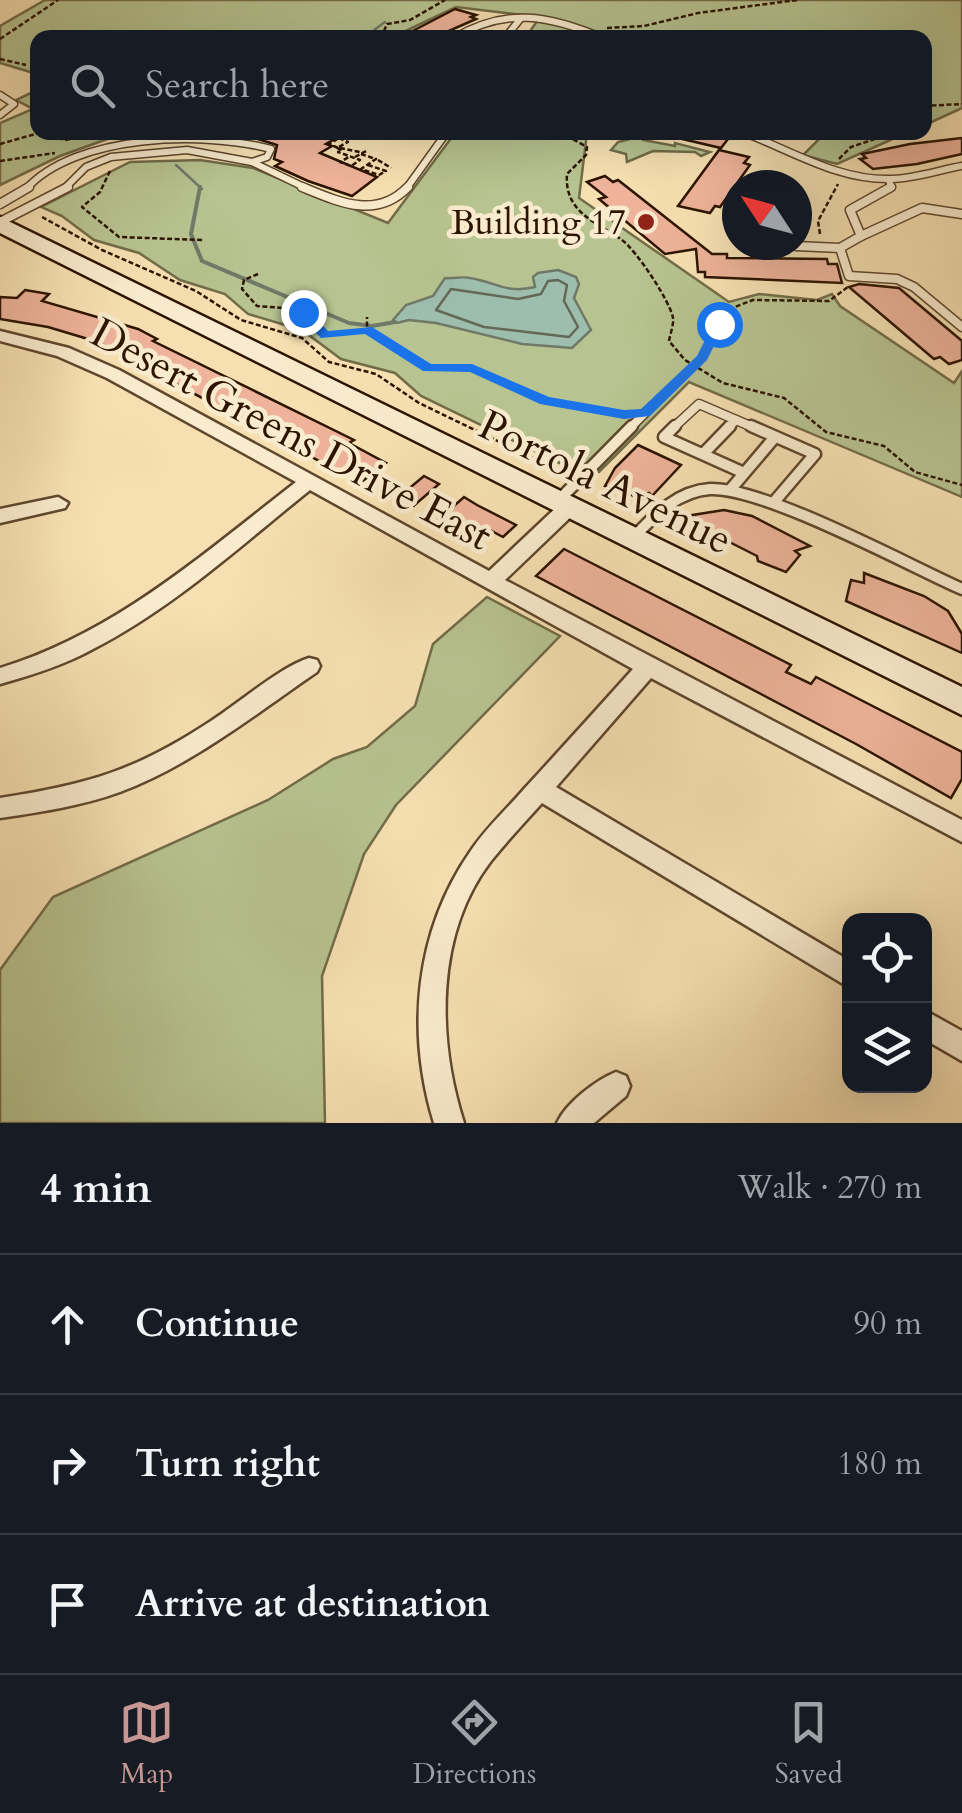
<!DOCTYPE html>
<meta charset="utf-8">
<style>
body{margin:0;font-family:Cardo,serif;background:#20242c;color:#f1f3f6}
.controls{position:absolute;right:30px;bottom:30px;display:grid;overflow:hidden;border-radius:20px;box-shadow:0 10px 40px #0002}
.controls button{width:90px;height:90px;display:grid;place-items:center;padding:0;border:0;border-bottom:2px solid #363941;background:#171b24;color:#f1f3f6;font:50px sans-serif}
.compass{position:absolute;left:722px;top:170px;width:90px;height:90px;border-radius:50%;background:#171b24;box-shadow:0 10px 40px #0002;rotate:306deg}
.stop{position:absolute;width:30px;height:30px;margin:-22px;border:8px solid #1a73e8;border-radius:50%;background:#fff}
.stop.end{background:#1a73e8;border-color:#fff;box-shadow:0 2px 10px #0008}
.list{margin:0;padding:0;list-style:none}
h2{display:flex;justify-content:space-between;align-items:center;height:130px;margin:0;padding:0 40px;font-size:42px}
h2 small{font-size:32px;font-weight:400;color:#9ea1a6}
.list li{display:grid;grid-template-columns:65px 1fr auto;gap:30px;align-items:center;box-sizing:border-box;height:140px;padding:0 40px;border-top:2px solid #363941}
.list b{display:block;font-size:38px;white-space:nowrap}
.list em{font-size:32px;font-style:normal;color:#9ea1a6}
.icon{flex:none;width:55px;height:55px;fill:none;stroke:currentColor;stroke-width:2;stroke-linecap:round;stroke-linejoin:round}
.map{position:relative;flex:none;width:962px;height:1123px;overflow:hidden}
.search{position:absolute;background:#171b24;box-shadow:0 10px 40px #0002;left:30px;right:30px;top:30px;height:110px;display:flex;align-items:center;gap:25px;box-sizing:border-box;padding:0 35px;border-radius:20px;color:#9ea1a6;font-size:38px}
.sheet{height:550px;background:#171b24}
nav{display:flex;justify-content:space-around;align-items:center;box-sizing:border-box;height:140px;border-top:2px solid #363941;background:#171b24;font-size:28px;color:#9ea1a6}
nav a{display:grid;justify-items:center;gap:5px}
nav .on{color:#c59692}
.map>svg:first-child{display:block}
</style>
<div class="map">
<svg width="962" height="1123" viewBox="0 0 962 1123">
<rect width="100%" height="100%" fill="#f6e0b2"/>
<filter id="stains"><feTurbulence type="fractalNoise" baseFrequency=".002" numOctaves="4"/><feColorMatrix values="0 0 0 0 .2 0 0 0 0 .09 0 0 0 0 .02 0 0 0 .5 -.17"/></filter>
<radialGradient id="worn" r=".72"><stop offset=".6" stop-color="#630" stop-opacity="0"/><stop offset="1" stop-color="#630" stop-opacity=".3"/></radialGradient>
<g fill="#b7c390" stroke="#726c48" stroke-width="2.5">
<path d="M45,0h917v108l-37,17 -1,-87 -398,-1 14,-20 -84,-10 -63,30 -355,1 -1,36 -37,-11v-37z"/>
<path d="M37,90l1,42 86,1 -64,23 -60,29v-62l33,-14 -17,-9z"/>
<path d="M455,133h132l-8,65 150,104 30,-8 58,6 15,-6 8,12 114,77 8,-12v126l-273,-115 -90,90 -15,-8 -8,7 -155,-75 -26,-23 -54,-14 -39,-29 -54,-16 -23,-20 -45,-14 -41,-27 -45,-13 -32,-24 -21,-9 89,-45 70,-2 53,8 135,55z"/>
<path d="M825,133h81l-69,31 -34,-9z"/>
<path d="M642,136l1,4 32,6v-3l35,9 -9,4 -6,-4 -42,-1 -26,11 -1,-8 -15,-4 7,-8z"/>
<path d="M487,597l73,39 -164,169 -32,49 -42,122 3,147h-325v-153l53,-73 215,-97 65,-41 34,-12 48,-41 18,-62z"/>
</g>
<path fill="#9dbdad" stroke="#707968" stroke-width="2.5" d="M558,270l18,7 3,7 -5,14 17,32 -19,18 -50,-4 -86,-21 -27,-3 -12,3 -4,-3 13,-15 27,-9 12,-18c9,1 16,-2 25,0 26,4 36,16 65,9l-2,-10 5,-4z"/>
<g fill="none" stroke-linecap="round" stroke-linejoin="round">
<path stroke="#646856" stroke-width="2.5" d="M558,280l9,5 -3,16 14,26 -9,10 -85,-10 -48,-17 15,-21 67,10 23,-5 7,-13z"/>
<g stroke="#707968" stroke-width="2.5">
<path d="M374,30l11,-8"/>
<path d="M176,165l26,24"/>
</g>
<path stroke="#707968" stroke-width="4" d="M200,187l-9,47 11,27 147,62 23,3 23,-4"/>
</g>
<g fill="#eeb39a" stroke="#2c1400" stroke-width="2.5">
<path d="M455,9l21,6 -5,2 5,2 -43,19h-34z"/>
<path d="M269,132h78l-21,12 6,2 -12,7 57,24 -25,19 -44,-15 -33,-15 7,-4 -8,-3 3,-14 -19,-6z"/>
<path d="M679,132h41l11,3 -10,13 -43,-10z"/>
<path d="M962,138v16l-45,10 -44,5 -13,-10 6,-1 -4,-4 48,-10z"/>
<path d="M719,150l30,7 -5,6 6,2 -30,42 -5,-1 -5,7 -32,-7z"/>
<path d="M605,176l8,6 5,-2 94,74h15v4l100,1 1,5h9l5,19 -137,-6v-5h-7l-2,-23 -31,5 -66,-55 7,-2 -19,-15z"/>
<path d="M859,284l40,4 63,53v19l-13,4 -9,-7 -6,2 -85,-72z"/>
<path d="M25,290l24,4 -7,7 96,28 19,10 -4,2 201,99 -5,3 37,20 -26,20 -262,-141 -50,-15 -48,-8v-22l17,1z"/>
<path d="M638,445l43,20 -29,31 -3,-3 -12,4 -32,-11 10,-18z"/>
<path d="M424,476l15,8 -29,25 -16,-8z"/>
<path d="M464,497l13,8 39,20 -13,12 -19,-10 -13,12 -35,-17z"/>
<path d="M724,510l28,6 58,30 -15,5 5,4 -14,17 -28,-11 -1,-5 -77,-39z"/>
<path d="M564,549l227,116 -5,7 25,12 5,-7 146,75v27l-11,19 -95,-54 -320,-168z"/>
<path d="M864,573l60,23 24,15 14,23v19l-116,-52 5,-21 13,3z"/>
</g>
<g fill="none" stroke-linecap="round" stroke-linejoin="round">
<defs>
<g id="service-far2">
<path d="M454,38c52,-31 95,-23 149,0"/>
<path d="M505,38l16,-20"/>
<path d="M0,95l14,9 -14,11"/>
<path d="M742,132c49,18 96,49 150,47 24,-1 47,-9 70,-13"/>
<path d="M252,162l56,27"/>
<path d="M26,189c50,-55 177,-58 245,-40l-4,8 -15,5 -65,-12 -76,7 -25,10 -22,22"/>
<path d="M406,189l41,-57"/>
<path d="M887,189l4,-2 -2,-7"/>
</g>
<g id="service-far1">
<path d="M302,187c37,15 74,33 106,0"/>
<path d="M891,187l-41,23 11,26 -21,12 9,28 48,3 17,8 48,40"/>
<path d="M0,204l29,-17"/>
<path d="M0,222l68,-35"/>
<path d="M861,236l61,-28 40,6"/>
<path d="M796,246l44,2"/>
<path d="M629,429l16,-16"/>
<path d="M672,429l27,-25 58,25"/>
<path d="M727,429l9,-9"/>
</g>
<g id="service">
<path d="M675,426l-11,11 78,35"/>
<path d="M751,426l64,28 -41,48"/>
<path d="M703,454l27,-28"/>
<path d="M730,490l45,-53"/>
<path d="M558,501l74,-75"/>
<path d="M633,538c21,-22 44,-47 77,-49 54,-2 196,75 252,100"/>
</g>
<g id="minor">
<path d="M0,331l69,17 50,22 370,201 73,-69h14l3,5 -3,5 -71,68 457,240v22l-311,-164 -95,109 294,174v27l-308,-185c-17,19 -35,38 -51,58 -56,73 -54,178 -27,262h-30c-28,-92 -19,-191 36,-271 15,-23 37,-43 55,-64 36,-39 72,-79 108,-119l-323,-179c-70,56 -137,118 -217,159 -29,16 -61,26 -93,35v-16c115,-35 203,-114 296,-186l-189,-104 -50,-22 -57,-15z"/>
<path d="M58,497l10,6 -3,5 -65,15v-14z"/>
<path d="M309,658l8,2 3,6 -3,6c-63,43 -125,93 -197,120 -39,14 -79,20 -120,26v-20c89,-14 135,-27 211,-77 27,-17 69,-54 98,-63z"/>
<path d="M924,1010l38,21v30l-38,-22z"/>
<path d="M616,1072l10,4 4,10 -4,10 -32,27h-37c9,-20 39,-43 59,-51z"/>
</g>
<path id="secondary" d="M0,217l962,470v28l-962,-482z"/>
</defs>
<use href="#service-far2" stroke="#5e472c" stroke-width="9"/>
<use href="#service-far1" stroke="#5e472c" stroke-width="11"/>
<use href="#service" stroke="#5e472c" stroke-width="15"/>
<use href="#minor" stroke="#5e472c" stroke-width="5"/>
<use href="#secondary" stroke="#2c1400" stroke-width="5"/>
<g stroke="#2c1400" stroke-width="2.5" stroke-dasharray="5 2.5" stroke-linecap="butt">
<path d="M607,28l37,-2 54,-13 99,-13"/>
<path d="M381,38l6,-14 23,-4 35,-20"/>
<path d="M0,39l58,-39"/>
<path d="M0,59l26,6"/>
<path d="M924,106l38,-2"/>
<path d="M560,132l27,15 -1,8 -19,19c-3,39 30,48 55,66 14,10 48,61 51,78 1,6 -3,17 -4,23l16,19 38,23 61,15 42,34 58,14 31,26 47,13"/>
<path d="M409,137l4,-5"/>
<path d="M339,138l9,4 -11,6 5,2 -4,2 22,8 -9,6 -11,-4 9,-5"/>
<path d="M0,144l39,-11 26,7 37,-8"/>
<path d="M338,148l-9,-4 20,-12"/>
<path d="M340,148l20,4"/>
<path d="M361,154l15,5 -15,10 18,6 7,-4 -18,-6"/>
<path d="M355,157l13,-7"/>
<path d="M839,159l12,-12 45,-15"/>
<path d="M378,160l13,8"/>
<path d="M0,161l55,-8"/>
<path d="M110,171l-10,21 -18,15 37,30 84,3"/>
<path d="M42,217l60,33 94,41 45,29 61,18 27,24 47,12 43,29 147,71"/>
<path d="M820,234l-2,-13 20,-37"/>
<path d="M258,274l-14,6 -2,9 15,17 39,3 7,-8"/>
<path d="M298,310l27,25 42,-5v-13"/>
<path d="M367,330l61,38h44l73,33 81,13"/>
<path d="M655,403l50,-48 27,-47 21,-8 76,1 19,-14"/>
</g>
<use href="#service-far2" stroke="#f9ebcd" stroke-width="6"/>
<use href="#service-far1" stroke="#f9ebcd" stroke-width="8"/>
<use href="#service" stroke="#f9ebcd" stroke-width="10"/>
<use href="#minor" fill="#f9ebcd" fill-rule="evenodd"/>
<use href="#secondary" fill="#f9ebcd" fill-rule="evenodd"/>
</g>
<path fill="#1a73e8" d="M298,309h9l21,22 44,-4 59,37h41l77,33 75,13 17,-1 56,-53 17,-34 11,2 -18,36 -57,56 -26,3 -84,-15 -70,-32 -47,-1 -58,-37 -44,4 -23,-23z"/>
<circle fill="#8f2418" stroke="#f9ebcd" stroke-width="4" cx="646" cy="222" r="10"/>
<g text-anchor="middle" stroke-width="9" stroke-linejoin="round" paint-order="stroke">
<g font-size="35" fill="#2c1400" stroke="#f9ebcd" text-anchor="end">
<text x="626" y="234">Building 17</text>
</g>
<g font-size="42" fill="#2c1400" stroke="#f9ebcd">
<text transform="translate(292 433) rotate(28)" y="15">Desert Greens Drive East</text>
<text transform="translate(606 481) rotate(26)" y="15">Portola Avenue</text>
</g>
</g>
<rect width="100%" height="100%" filter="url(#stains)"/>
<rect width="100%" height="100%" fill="url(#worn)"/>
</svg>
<div class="controls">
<button><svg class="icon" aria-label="locate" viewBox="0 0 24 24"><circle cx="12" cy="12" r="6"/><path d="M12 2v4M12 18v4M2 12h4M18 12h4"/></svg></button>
<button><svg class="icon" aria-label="layers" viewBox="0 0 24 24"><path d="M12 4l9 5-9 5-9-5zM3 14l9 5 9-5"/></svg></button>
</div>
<svg class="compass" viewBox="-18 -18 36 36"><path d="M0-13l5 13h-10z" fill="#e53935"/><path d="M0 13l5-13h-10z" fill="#9ea1a6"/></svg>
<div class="stop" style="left:719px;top:324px"></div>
<div class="stop end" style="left:303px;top:312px"></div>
<div class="search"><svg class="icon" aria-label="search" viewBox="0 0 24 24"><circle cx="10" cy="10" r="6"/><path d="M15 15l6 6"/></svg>Search here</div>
</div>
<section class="sheet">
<h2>4 min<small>Walk · 270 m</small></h2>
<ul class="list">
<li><svg class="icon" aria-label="ahead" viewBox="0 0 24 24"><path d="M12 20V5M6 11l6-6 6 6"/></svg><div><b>Continue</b></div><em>90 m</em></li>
<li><svg class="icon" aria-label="right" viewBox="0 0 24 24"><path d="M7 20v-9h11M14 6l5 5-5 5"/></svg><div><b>Turn right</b></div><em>180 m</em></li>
<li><svg class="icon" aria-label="arrive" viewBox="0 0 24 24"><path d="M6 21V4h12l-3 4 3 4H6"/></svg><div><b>Arrive at destination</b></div></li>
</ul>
</section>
<nav>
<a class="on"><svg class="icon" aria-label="map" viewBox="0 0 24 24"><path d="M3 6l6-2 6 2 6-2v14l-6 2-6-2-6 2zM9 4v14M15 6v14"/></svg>Map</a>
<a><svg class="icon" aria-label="directions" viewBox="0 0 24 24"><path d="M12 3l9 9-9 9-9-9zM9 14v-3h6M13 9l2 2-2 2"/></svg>Directions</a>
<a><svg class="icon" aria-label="saved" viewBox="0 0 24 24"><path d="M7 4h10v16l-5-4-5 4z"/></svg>Saved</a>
</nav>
